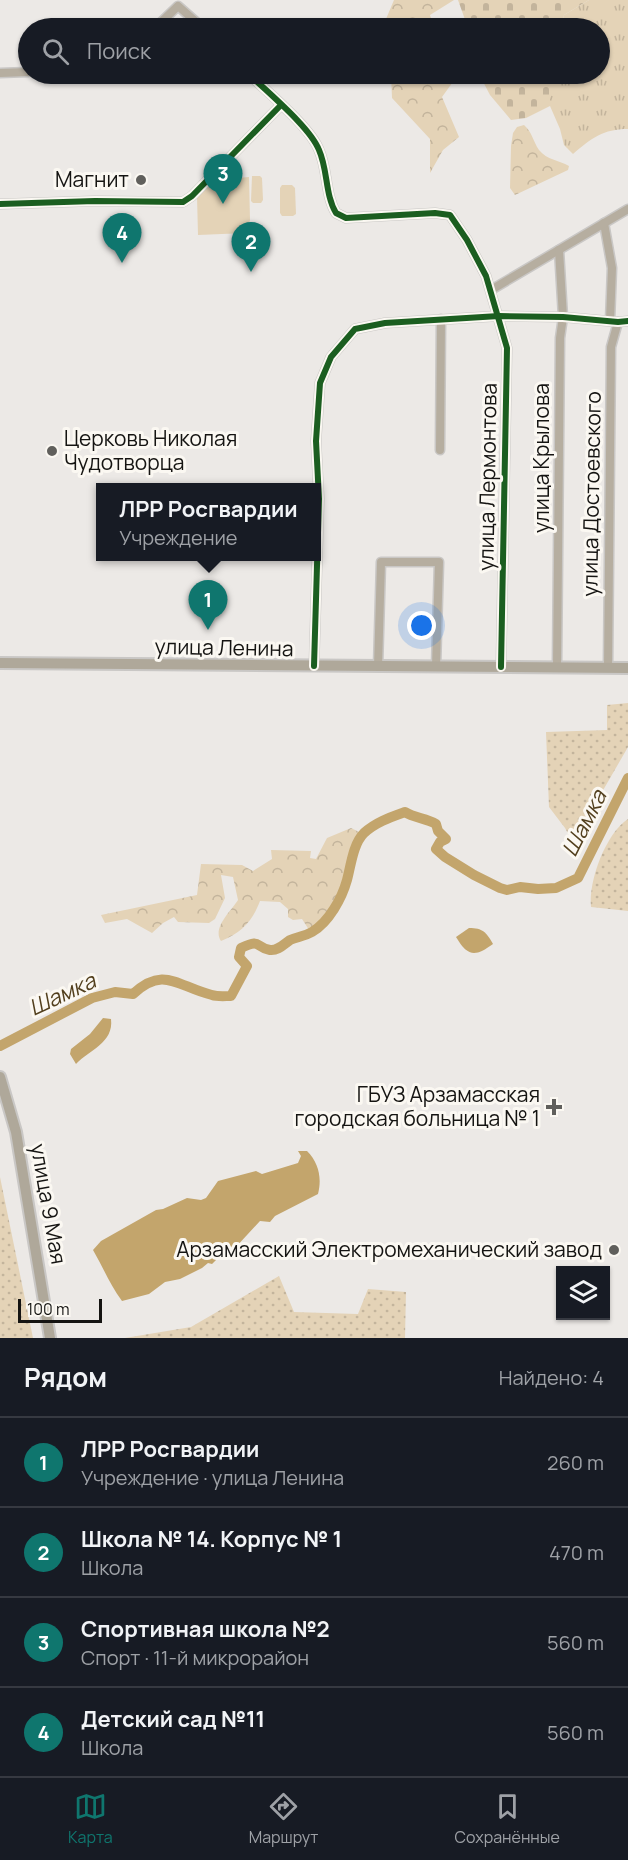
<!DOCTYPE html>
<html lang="ru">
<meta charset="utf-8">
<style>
body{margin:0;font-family:Manrope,sans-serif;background:#20242c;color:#f1f3f6}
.controls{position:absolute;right:18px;bottom:18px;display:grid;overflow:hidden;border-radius:0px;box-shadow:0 2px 4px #0004}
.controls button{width:54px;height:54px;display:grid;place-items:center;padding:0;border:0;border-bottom:2px solid #363941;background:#171b24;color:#f1f3f6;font:30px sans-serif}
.scale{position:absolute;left:18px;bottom:15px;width:84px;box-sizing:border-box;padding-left:6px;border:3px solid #151412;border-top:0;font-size:16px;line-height:21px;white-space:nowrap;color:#151412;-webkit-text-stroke:4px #fbf8f2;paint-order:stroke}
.you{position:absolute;left:422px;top:626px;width:21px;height:21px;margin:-15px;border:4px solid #fff;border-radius:50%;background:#1a73e8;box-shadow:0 0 0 9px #1a73e833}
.badge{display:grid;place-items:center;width:39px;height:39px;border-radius:50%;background:#0f766e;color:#fff;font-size:20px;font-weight:700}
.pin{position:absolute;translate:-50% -50px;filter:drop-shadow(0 2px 3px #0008)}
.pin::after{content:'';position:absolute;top:32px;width:21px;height:18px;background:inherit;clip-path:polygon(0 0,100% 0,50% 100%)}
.popup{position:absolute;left:96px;top:483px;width:225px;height:78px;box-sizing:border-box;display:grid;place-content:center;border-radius:0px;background:#171b24;filter:drop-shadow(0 2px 4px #0005);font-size:20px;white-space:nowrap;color:#9ea1a6}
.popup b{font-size:22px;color:#f1f3f6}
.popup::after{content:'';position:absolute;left:50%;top:100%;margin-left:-12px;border:12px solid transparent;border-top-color:#171b24}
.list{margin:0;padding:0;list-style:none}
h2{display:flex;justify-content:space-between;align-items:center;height:78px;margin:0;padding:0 24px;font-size:26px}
h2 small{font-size:20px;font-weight:400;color:#9ea1a6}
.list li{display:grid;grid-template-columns:39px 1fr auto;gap:18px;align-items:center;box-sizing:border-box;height:90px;padding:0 24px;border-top:2px solid #363941}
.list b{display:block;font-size:22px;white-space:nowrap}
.list p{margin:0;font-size:20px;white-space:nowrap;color:#9ea1a6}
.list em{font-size:20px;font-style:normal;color:#9ea1a6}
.icon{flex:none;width:33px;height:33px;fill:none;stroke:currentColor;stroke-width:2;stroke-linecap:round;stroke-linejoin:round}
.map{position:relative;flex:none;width:628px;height:1338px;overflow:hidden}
.search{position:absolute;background:#171b24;box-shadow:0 2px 4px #0004;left:18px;right:18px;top:18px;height:66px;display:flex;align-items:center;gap:15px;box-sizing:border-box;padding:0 21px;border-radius:33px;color:#9ea1a6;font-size:22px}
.sheet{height:438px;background:#171b24}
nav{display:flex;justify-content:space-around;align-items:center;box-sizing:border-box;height:84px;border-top:2px solid #363941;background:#171b24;font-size:16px;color:#9ea1a6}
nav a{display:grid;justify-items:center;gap:3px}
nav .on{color:#0f766e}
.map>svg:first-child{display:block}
</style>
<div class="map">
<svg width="628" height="1338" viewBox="0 0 628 1338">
<defs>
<pattern id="grass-dots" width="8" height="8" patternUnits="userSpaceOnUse" patternTransform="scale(1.5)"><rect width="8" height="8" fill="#e4d3b7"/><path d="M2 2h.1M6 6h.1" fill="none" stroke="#c3b49c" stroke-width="1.8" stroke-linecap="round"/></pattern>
<pattern id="forest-crowns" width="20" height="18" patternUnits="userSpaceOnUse" patternTransform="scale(1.5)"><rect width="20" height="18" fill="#e4d3b7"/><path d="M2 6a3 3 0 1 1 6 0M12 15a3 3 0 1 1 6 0" fill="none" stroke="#c3b49c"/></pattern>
<pattern id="cemetery-stones" width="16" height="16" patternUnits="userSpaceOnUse" patternTransform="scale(1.5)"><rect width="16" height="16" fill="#e4d3b7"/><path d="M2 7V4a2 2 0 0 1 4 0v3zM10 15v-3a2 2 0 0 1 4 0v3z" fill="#c3b49c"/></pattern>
<pattern id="park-tufts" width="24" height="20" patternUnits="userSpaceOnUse" patternTransform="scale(1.5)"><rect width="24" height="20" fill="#e4d3b7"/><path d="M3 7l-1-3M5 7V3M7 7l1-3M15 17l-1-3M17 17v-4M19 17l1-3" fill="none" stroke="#c3b49c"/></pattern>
</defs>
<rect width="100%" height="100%" fill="#ece9e6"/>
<g fill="url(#grass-dots)">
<path d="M628,703v44l-30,52 -27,40 -6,-11 -16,-21 -3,-75 61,-2v-25z"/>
<path d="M628,819v92l-37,-4c-3,-26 15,-74 37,-88z"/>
<path d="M0,1177l33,161h-33z"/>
<path d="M279,1276l15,36 64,2 10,-25 38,3 -1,46h-280l66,-11z"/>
</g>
<g fill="url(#forest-crowns)">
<path d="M394,0h60l-24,15 4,13h-41l-7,-9z"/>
<path d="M391,74l67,1 -16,22 17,40 -16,13 -13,23v-34l-38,-41z"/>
<path d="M524,125c8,7 9,16 15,25 8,10 20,10 30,16l-1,4 -53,25 -5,-7 1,-42 2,-13 4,-6z"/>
<path d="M351,828l12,6 -10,20 -10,39 -19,28 -13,12 -9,-14 -9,1 -5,-3v-8l-8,-7 -20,-1c-8,21 -18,31 -39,40 -9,-13 10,-30 17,-41l-5,-23 -12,-2 4,23 -10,21 -6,4 -31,-1 -4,-5 -11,6 -11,10 -25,-14 -22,4 -4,-8 96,-20 4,-31 41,1 11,6 19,-12 -1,-9 40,1 -1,7 6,1 11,-21z"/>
</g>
<g fill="url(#cemetery-stones)">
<path d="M458,0h131l-25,15 -2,13h-94z"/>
<path d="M479,74h71v32l-24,12 -15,2 -21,-25z"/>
</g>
<path fill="url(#park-tufts)" d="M589,0h39v129c-25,0 -36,9 -55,25l-9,-9 -4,-16 -10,-23v-32h50v-46h-38l2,-13z"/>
<g fill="#e4d3b7">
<path d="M237,172l1,6 11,-1 1,43 -4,13 -48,2 -1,-39 23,-23z"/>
<path d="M252,176h8l2,2 1,22 -2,3h-8l-2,-2z"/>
<path d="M282,185h10l3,3 1,26 -3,2h-11l-2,-3v-25z"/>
</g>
<g fill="#c3a56c">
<path d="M469,928c14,0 17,4 24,16 -18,13 -25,13 -37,-7z"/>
<path d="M103,1018l8,1c3,24 -22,31 -35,45l-6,-10 1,-5 19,-15z"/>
<path d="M298,1151h9c12,12 15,27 11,43l-43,22 -5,6 -10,-1 -25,27 -12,5 -11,11 -4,-1 -6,5 -22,11 -15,3 -16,12 -27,7c-12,-16 -19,-34 -29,-51l8,-9 55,-31 7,-1 24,-11 14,2 5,-2 12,-17 38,-10 6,3 36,-11 3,-7z"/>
</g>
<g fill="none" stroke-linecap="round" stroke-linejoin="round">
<path stroke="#c3a56c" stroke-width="10" d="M0,1046l92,-48 23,-6 18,2c31,-29 45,-7 79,1 6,2 13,1 19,1l16,-30 -8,-9 2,-9c21,-10 13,-1 29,2 8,1 14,-6 20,-10 7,-3 15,-4 22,-8 17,-10 30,-34 35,-52 4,-15 6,-36 17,-47 12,-11 27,-16 41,-21 9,6 21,6 31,12l2,7 8,8 -6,3 -4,7 9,8 29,18 26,13 7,2 13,-3 18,2 18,-1 22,-10 50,-100"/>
<defs>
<g id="minor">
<path d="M155,28l23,-22 25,22"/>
<path d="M0,73l28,-1"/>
<path d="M249,74c18,18 61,53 70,76 9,20 6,45 17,63l10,5 89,-5 15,2 17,25 19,36 21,72 -6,319"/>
<path d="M0,204l95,-3 88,1 9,-6 89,-91"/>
<path d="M604,223l8,45 -2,53"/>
<path d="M491,290l137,-81"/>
<path d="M440,450l1,-131"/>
<path d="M314,666l5,-167 -3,-58 4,-58 11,-26 24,-28 30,-6 114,-7 64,1 55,5 10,-1"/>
<path d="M378,667l3,-105h58l-3,105"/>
<path d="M557,667l3,-329 3,-21 -4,-67"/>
<path d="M608,668l3,-321 7,-25"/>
</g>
<g id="major">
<path d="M0,663l628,5"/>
<path d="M0,1077l16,55 34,206"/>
</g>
</defs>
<use href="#minor" stroke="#c9c7c5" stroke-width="11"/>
<use href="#major" stroke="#c9c7c5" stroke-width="14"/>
<use href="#minor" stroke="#b6aea0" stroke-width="8"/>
<use href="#major" stroke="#afa89a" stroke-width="10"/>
<defs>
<g id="cycleway">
<path d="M249,74c18,18 61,53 70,76 9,20 6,45 17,63l10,5 89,-5 15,2 17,25 19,36 21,72 -6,319"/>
<path d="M0,204l95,-3 88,1 9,-6 89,-91"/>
<path d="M314,666l5,-167 -3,-58 4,-58 11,-26 24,-28 30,-6 114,-7 64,1 55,5 10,-1"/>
</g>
</defs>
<use href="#cycleway" stroke="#fbf8f2" stroke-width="10"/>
<use href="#cycleway" stroke="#1b5e20" stroke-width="6"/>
</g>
<g fill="#605f5c" stroke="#fbf8f2" stroke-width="2">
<circle cx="141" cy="180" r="6"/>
<circle cx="52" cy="451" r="6"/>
<path d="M551 1098h6v6h6v6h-6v6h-6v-6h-6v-6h6z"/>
<circle cx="614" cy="1250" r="6"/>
</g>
<g text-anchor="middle" stroke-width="6" stroke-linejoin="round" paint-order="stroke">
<g font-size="21" fill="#151412" stroke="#fbf8f2" text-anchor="end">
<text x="129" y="187">Магнит</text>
<text x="64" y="446" text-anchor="start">Церковь Николая<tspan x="64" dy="24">Чудотворца</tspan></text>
<text x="540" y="1102">ГБУЗ Арзамасская<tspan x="540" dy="24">городская больница № 1</tspan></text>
<text x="602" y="1257">Арзамасский Электромеханический завод</text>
</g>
<g font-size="21" fill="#151412" stroke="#fbf8f2">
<text transform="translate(542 458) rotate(-90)" y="7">улица Крылова</text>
<text transform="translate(488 477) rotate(-89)" y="7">улица Лермонтова</text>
<text transform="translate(592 494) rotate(-89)" y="7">улица Достоевского</text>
<text transform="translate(224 648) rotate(1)" y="7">улица Ленина</text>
<text transform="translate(48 1204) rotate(80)" y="7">улица 9 Мая</text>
</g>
<g font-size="22" font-style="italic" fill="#523f1d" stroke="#fbf8f2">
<text transform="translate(584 823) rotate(-63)" y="8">Шамка</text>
<text transform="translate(62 994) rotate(-25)" y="8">Шамка</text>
</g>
</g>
</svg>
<div class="controls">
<button><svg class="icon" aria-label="layers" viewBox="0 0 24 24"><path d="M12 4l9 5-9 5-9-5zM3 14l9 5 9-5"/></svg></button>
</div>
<div class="scale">100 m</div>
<div class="you"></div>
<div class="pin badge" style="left:208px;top:630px">1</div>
<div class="popup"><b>ЛРР Росгвардии</b>Учреждение</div>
<div class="pin badge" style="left:251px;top:272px">2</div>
<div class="pin badge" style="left:223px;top:204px">3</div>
<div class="pin badge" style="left:122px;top:263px">4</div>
<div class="search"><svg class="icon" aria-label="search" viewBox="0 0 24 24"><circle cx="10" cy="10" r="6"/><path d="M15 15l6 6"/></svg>Поиск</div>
</div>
<section class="sheet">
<h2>Рядом<small>Найдено: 4</small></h2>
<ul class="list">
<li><span class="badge">1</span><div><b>ЛРР Росгвардии</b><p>Учреждение · улица Ленина</p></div><em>260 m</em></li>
<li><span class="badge">2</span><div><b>Школа № 14. Корпус № 1</b><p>Школа</p></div><em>470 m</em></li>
<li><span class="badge">3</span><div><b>Спортивная школа №2</b><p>Спорт · 11-й микрорайон</p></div><em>560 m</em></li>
<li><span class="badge">4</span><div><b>Детский сад №11</b><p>Школа</p></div><em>560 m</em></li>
</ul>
</section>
<nav>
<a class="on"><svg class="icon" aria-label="map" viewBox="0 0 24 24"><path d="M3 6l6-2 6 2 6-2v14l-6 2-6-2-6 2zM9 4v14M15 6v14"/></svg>Карта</a>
<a><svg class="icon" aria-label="directions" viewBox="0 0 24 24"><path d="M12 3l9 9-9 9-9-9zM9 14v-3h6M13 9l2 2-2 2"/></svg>Маршрут</a>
<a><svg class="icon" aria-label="saved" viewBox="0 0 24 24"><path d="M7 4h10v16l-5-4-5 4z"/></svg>Сохранённые</a>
</nav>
